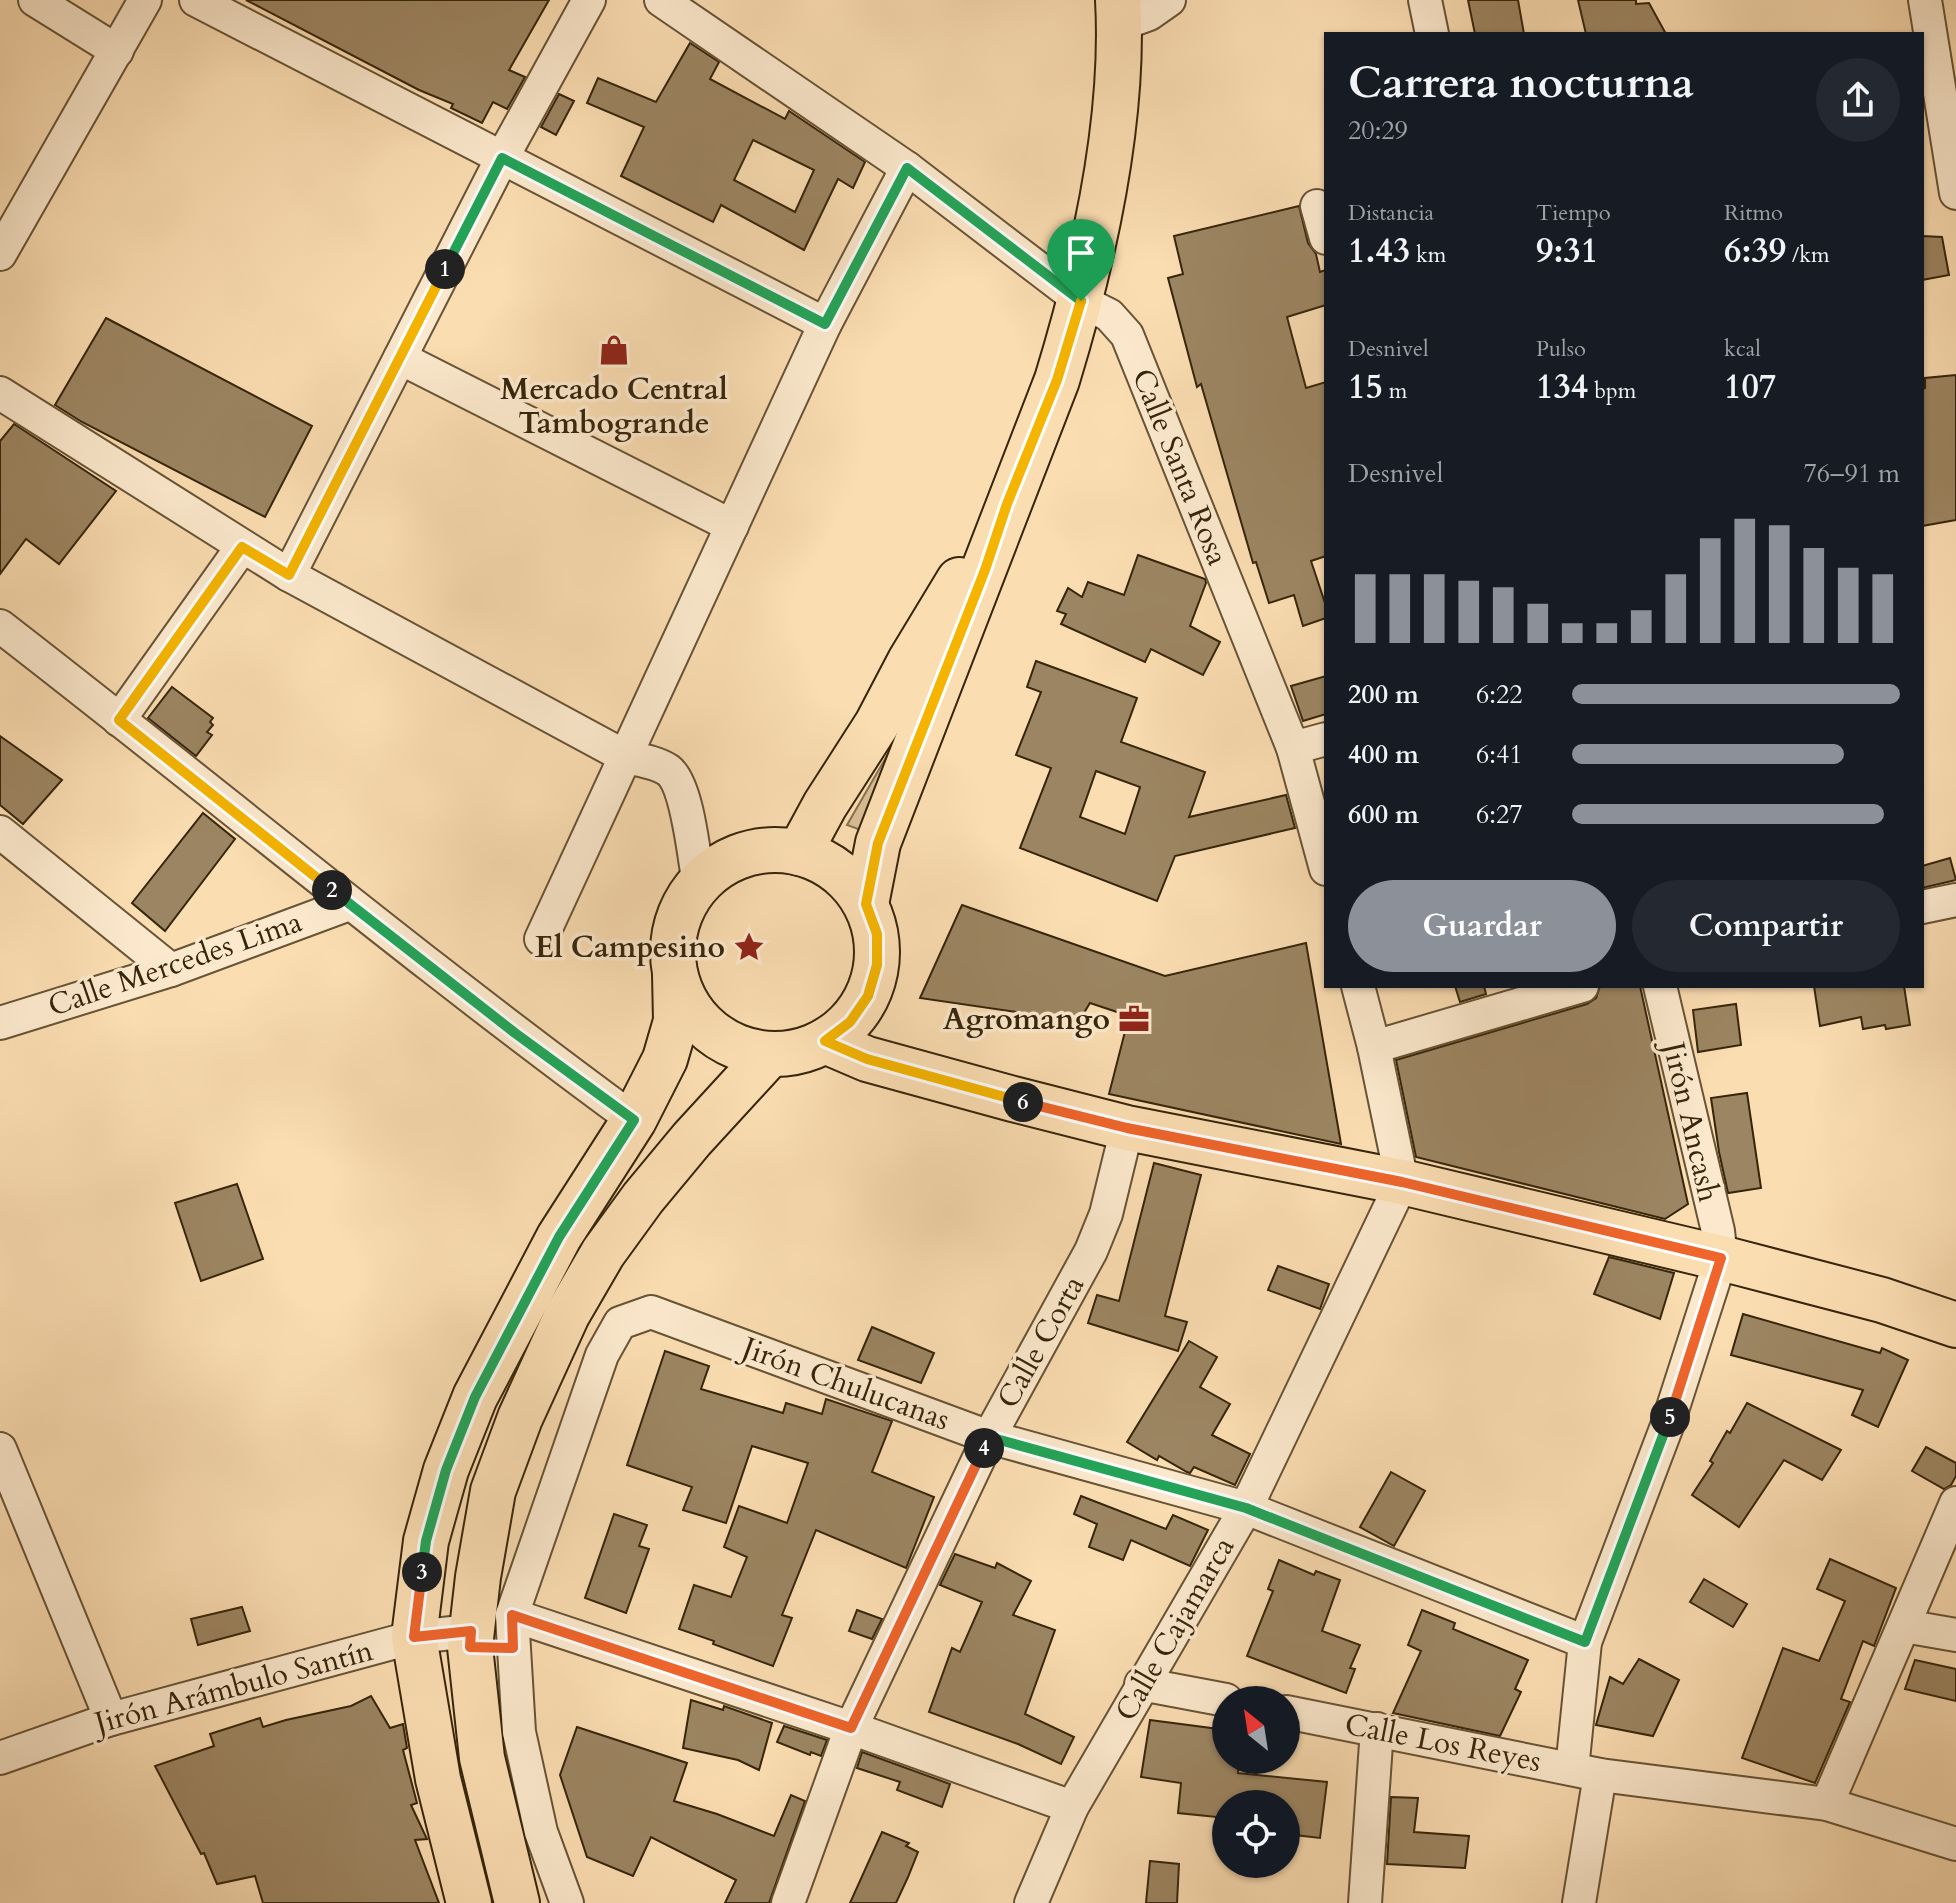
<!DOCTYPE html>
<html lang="es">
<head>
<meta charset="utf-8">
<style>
  :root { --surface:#171b24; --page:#242831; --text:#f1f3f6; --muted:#9ea1a6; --accent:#8c9099 }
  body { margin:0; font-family:Cardo,serif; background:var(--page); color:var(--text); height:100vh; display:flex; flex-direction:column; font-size:30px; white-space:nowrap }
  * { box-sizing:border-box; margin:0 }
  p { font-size:26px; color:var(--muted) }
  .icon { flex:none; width:44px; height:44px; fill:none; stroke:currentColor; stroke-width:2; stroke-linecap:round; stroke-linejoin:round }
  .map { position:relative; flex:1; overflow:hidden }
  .panel { position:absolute; left:1324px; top:32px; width:600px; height:956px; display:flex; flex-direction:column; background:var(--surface); border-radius:0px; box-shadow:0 2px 6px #0004 }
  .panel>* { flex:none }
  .needle { width:52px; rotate:330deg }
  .tools { position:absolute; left:1212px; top:1686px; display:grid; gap:16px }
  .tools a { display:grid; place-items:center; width:88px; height:88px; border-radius:50%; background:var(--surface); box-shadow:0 2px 6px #0004; font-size:40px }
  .pin { position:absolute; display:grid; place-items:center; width:68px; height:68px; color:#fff; margin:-82px -34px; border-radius:50% 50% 50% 0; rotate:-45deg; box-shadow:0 0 8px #0007 }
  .pin .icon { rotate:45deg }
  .km { position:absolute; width:40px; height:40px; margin:-20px; border-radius:50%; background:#222; color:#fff; font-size:22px; line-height:40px; text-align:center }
  .round { display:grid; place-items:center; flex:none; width:84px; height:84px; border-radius:42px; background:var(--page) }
  .headline { display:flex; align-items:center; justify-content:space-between; height:136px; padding:0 24px }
  h1 { font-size:44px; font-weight:700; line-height:60px }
  .metrics { display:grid; grid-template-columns:repeat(3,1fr); gap:12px; height:136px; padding:8px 24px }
  .metrics div { display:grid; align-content:center }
  .metrics b { font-size:34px; font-weight:700 }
  .metrics small { font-size:22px; font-weight:400 }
  .metrics p { font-size:22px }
  .chart { height:224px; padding:16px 24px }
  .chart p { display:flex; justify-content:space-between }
  .chart svg { width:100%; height:144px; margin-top:8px; stroke:var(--accent); stroke-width:6 }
  .primary-button { display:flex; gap:16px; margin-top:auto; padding:16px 24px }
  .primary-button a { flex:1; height:92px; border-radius:48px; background:var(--accent); color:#fff; font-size:32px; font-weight:700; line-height:92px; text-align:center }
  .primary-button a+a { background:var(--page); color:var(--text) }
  ul { padding:0 24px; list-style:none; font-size:26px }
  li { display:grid; grid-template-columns:128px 96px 1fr; align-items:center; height:60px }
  li i { height:20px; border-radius:10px; background:var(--accent) }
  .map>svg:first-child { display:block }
  .green { fill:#dabe96; stroke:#887250; stroke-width:2 }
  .building { fill:#9c8562; stroke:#36250b; stroke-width:2; fill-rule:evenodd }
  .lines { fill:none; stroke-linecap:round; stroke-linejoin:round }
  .street-casing { stroke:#675335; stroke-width:36 }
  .primary-casing { stroke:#36250b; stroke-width:48 }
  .street { stroke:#fce9cd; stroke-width:32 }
  .primary { stroke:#fbddb2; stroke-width:44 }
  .split-1-casing { stroke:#fff; stroke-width:16 }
  .split-2-casing { stroke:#fff; stroke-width:16 }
  .split-3-casing { stroke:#fff; stroke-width:16 }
  .split-4-casing { stroke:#fff; stroke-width:16 }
  .split-5-casing { stroke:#fff; stroke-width:16 }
  .split-6-casing { stroke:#fff; stroke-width:16 }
  .split-7-casing { stroke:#fff; stroke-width:16 }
  .split-1 { stroke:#22a559; stroke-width:10 }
  .split-2 { stroke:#f5b400; stroke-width:10 }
  .split-3 { stroke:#22a559; stroke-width:10 }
  .split-4 { stroke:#f0652b; stroke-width:10 }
  .split-5 { stroke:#22a559; stroke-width:10 }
  .split-6 { stroke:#f0652b; stroke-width:10 }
  .split-7 { stroke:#f5b400; stroke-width:10 }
  .labels { text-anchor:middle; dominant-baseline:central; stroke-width:7; stroke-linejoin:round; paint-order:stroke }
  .poi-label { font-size:30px; font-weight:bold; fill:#36250b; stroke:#fce9cd; text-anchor:end }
  .street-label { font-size:30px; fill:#36250b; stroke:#fce9cd }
</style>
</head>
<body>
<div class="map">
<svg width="1956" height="1903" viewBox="0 0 1956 1903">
  <rect width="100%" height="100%" fill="#fbddb2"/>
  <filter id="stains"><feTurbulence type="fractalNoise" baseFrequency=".0025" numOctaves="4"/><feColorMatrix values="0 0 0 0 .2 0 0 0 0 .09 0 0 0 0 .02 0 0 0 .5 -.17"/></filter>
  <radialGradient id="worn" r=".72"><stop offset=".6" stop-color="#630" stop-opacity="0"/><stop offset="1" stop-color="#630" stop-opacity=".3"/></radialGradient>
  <path class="green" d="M 911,714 L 861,830 L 847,825 Z"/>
  <g class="building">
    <path d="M 246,0 L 549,0 L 509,70 L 525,77 L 507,109 L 493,102 L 482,123 L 451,108 L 453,104 L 419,90 Z"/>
    <path d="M 1468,0 L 1518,0 L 1524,34 L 1475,34 Z"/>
    <path d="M 1578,0 L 1636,0 L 1636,4 L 1649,3 L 1666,34 L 1586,34 Z"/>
    <path d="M 690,43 L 719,62 L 710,79 L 785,119 L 789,111 L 865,162 L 853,188 L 838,179 L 804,250 L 721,205 L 713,222 L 621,176 L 644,127 L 587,103 L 598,78 L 656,102 ZM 753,140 L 814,170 L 795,212 L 734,180 Z"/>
    <path d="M 559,94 L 574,101 L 556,135 L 541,127 Z"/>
    <path d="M 1299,206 L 1308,243 L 1316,254 L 1320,272 L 1326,270 L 1326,305 L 1287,317 L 1306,388 L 1326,382 L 1326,556 L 1311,561 L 1326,606 L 1326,618 L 1303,626 L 1294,595 L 1269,603 L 1256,562 L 1253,563 L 1201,384 L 1197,387 L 1168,278 L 1183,274 L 1174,236 Z"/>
    <path d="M 1922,236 L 1942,237 L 1949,275 L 1922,280 Z"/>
    <path d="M 106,318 L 312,426 L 265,517 L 82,422 L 55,405 Z"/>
    <path d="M 1956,375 L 1956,520 L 1922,526 L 1922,389 L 1925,388 L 1925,378 Z"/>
    <path d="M 14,424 L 116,491 L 59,564 L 26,539 L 0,574 L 0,441 Z"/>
    <path d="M 1138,555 L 1205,579 L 1206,583 L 1190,626 L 1220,642 L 1203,675 L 1151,649 L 1145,662 L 1061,624 L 1066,614 L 1057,611 L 1068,588 L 1082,597 L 1088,582 L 1124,595 Z"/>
    <path d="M 1036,661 L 1137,698 L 1121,742 L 1205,772 L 1189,817 L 1286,795 L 1295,828 L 1175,856 L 1157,901 L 1020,848 L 1051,768 L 1016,755 L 1041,692 L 1027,687 ZM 1096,771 L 1140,787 L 1125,834 L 1080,817 Z"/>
    <path d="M 1326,676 L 1326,714 L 1303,721 L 1291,686 Z"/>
    <path d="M 172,687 L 213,718 L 210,722 L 213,725 L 207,732 L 212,735 L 196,756 L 148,718 Z"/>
    <path d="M 0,736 L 62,780 L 23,824 L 0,805 Z"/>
    <path d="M 203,813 L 235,839 L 165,931 L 132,903 Z"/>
    <path d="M 1950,858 L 1956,880 L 1922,888 L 1922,866 Z"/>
    <path d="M 962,905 L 1165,976 L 1306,943 L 1341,1144 L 1109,1094 L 1129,1016 L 1090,1003 L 1079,1021 L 920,998 Z"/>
    <path d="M 1455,986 L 1484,986 L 1486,994 L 1460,1002 Z"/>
    <path d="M 1600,986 L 1640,986 L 1688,1204 L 1665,1219 L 1416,1157 L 1396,1060 L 1587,1004 L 1596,998 Z"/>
    <path d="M 1814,986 L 1904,986 L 1910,1025 L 1886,1029 L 1885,1025 L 1863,1029 L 1861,1017 L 1820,1026 Z"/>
    <path d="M 1736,1004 L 1741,1045 L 1698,1052 L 1693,1010 Z"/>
    <path d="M 1747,1093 L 1761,1188 L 1728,1193 L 1719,1152 L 1711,1098 Z"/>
    <path d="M 1154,1163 L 1201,1175 L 1165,1316 L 1187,1322 L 1178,1351 L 1088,1323 L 1097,1295 L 1119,1301 Z"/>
    <path d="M 237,1184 L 263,1259 L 201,1281 L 175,1203 Z"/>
    <path d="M 1609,1257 L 1674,1273 L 1660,1319 L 1594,1294 Z"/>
    <path d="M 1278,1266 L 1329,1284 L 1320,1309 L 1268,1290 Z"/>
    <path d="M 1743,1314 L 1880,1353 L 1882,1348 L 1908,1360 L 1878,1427 L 1852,1415 L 1863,1390 L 1731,1355 Z"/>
    <path d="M 872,1327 L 934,1353 L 921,1383 L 858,1360 Z"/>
    <path d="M 1189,1341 L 1217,1357 L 1200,1387 L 1230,1404 L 1212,1435 L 1250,1454 L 1235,1485 L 1194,1467 L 1190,1473 L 1187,1472 L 1159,1456 L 1157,1460 L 1127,1442 Z"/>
    <path d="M 665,1351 L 709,1366 L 701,1389 L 783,1413 L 786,1403 L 822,1414 L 826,1399 L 892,1421 L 872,1472 L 934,1497 L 906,1568 L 816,1530 L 782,1615 L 792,1618 L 773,1666 L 713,1644 L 714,1641 L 679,1629 L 694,1585 L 731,1597 L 747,1557 L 724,1547 L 739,1506 L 787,1523 L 808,1463 L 752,1446 L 726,1523 L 683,1510 L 692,1487 L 627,1465 Z"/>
    <path d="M 1747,1403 L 1841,1450 L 1822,1480 L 1784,1460 L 1739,1527 L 1692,1495 L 1713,1463 L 1710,1461 L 1727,1431 L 1730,1433 Z"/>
    <path d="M 1926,1447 L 1956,1463 L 1956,1476 L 1951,1485 L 1944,1489 L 1912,1471 Z"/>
    <path d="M 1391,1472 L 1425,1491 L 1394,1546 L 1360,1527 Z"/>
    <path d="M 1081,1496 L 1166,1529 L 1173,1515 L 1208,1530 L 1190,1566 L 1131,1540 L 1123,1560 L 1089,1547 L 1097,1524 L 1074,1514 Z"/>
    <path d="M 614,1514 L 647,1525 L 639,1546 L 649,1549 L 626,1613 L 585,1598 Z"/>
    <path d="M 955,1554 L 995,1568 L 997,1563 L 1031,1581 L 1013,1615 L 1055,1630 L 1025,1714 L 1074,1737 L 1061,1764 L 1018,1744 L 929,1712 L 952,1648 L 960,1652 L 982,1602 L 940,1585 Z"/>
    <path d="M 1830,1559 L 1896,1588 L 1874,1646 L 1863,1641 L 1841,1699 L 1850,1702 L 1815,1783 L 1742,1758 L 1783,1648 L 1819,1661 L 1845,1601 L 1817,1589 Z"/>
    <path d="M 1279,1560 L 1314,1575 L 1316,1571 L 1340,1580 L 1322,1631 L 1360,1645 L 1350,1668 L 1355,1669 L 1346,1693 L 1247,1656 L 1273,1591 L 1268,1589 Z"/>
    <path d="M 1704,1579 L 1747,1604 L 1733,1627 L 1690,1602 Z"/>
    <path d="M 242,1607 L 250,1631 L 198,1645 L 191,1619 Z"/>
    <path d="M 857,1610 L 882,1619 L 872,1639 L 849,1631 Z"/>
    <path d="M 1422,1610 L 1455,1623 L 1453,1629 L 1528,1660 L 1515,1689 L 1521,1692 L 1500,1736 L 1393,1713 L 1421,1651 L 1408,1645 Z"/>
    <path d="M 1639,1659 L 1679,1680 L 1653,1736 L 1596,1725 L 1610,1677 L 1623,1684 Z"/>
    <path d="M 1915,1660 L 1956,1669 L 1956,1701 L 1905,1689 Z"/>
    <path d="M 371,1696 L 390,1728 L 403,1724 L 407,1748 L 403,1750 L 417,1803 L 411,1805 L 427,1839 L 415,1840 L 439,1903 L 263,1903 L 255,1876 L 217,1884 L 204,1853 L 201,1854 L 155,1766 L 214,1746 L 210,1734 L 260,1718 L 263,1727 L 286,1720 L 351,1706 Z"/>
    <path d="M 691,1700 L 723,1710 L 724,1706 L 772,1723 L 759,1770 L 738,1760 L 683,1748 Z"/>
    <path d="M 1150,1720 L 1226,1730 L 1226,1760 L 1239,1760 L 1238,1773 L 1327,1782 L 1320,1838 L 1286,1834 L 1286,1804 L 1236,1802 L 1236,1804 L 1226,1804 L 1226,1818 L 1178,1813 L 1181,1783 L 1141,1777 Z"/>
    <path d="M 784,1726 L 827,1740 L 821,1756 L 811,1752 L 810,1755 L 777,1742 Z"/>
    <path d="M 577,1727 L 687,1763 L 674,1801 L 717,1814 L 774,1836 L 791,1795 L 805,1801 L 769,1903 L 725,1903 L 736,1880 L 651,1837 L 633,1876 L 587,1857 L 560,1775 Z"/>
    <path d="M 862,1752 L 950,1784 L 942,1807 L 897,1790 L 900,1782 L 857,1768 Z"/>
    <path d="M 1391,1797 L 1418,1798 L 1414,1832 L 1469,1836 L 1465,1868 L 1387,1864 Z"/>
    <path d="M 882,1832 L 909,1843 L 906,1846 L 918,1852 L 908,1877 L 896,1903 L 850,1903 Z"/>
    <path d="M 1150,1861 L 1179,1864 L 1177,1903 L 1146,1903 Z"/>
  </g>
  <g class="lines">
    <g class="street-casing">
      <g id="street">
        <path d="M 35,0 L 117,51"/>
        <path d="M 196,0 L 825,324"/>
        <path d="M 661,0 L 907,168 L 1081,301 L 1109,315 L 1127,335 L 1293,748 L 1326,869"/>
        <path d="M 1425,0 L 1432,34"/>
        <path d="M 1925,0 L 1956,193"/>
        <path d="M 1119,25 L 1149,14 L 1169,0"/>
        <path d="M 1317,206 L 1326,238"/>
        <path d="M 0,254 L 145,0"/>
        <path d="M 400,358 L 732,526"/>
        <path d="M 0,393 L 289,575 L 626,757 C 640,760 656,762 668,770 C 688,785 694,858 699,885"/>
        <path d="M 289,575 L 502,158 L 589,0"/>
        <path d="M 0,626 C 212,790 418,962 634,1120"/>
        <path d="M 119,720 L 242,547"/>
        <path d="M 1293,748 L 1326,739"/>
        <path d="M 0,832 L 171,970"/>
        <path d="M 1922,907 L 1956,900"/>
        <path d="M 541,939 L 825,324 L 907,168"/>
        <path d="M 0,1023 L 171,970 L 349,904"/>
        <path d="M 1374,1047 L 1582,986"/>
        <path d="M 0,1449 L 111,1719"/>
        <path d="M 512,1615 L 851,1728 L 1072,1807"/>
        <path d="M 1904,1626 L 1956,1635"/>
        <path d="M 1141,1684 L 1226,1700"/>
        <path d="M 1286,1712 L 1600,1775 L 1827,1804 L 1956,1844"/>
        <path d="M 0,1758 L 111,1719 L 414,1637 L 471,1631"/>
        <path d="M 1572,1769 L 1585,1642 L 1667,1426 L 1721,1258 L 1718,1231 L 1660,986"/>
        <path d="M 1827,1804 L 1956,1503"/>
        <path d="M 567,1903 L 541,1832 L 519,1732 L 512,1615 L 602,1355 L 620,1323 L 651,1312 L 989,1437 L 1246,1508 L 1585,1642"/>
        <path d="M 788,1903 L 851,1728 L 989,1437 L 1091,1251 L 1106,1214 L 1127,1128"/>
        <path d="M 1031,1903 L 1072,1807 L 1246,1508 L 1402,1182 L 1374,1047 L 1358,986"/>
        <path d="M 1365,1903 L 1377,1729"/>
        <path d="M 1579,1903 L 1600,1775"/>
      </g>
    </g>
    <g class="primary-casing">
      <g id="primary">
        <circle cx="775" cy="952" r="102"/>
        <path d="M 799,853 L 825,805 L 877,724 L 910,661 L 959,580"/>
        <path d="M 866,904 L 878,843 L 1057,380 C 1093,262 1125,123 1118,0"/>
        <path d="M 825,1041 L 867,1059 L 1013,1099 L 1127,1128 L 1402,1182 L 1721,1258 L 1882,1300 L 1956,1325"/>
        <path d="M 469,1903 L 438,1779 L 414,1637 L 426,1541 L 446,1470 L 475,1397 L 559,1237 L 634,1120 L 665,1059 L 676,1021 L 675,974"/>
        <path d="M 517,1903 L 482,1758 L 470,1647 L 478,1577 L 493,1491 L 520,1418 L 567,1315 L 603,1253 L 643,1198 L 692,1139 L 770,1054"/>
      </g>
    </g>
    <use href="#street" class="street"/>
    <use href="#primary" class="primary"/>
  </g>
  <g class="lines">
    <g class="split-1-casing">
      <path id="split-1" d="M 445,269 L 502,158 L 825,324 L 907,168 L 1081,301"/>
    </g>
    <g class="split-2-casing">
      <path id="split-2" d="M 332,890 L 119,720 L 242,547 L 289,575 L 445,269"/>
    </g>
    <g class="split-3-casing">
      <path id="split-3" d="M 332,890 L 515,1033 L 634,1120 L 559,1237 L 475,1397 L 446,1470 L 426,1541 L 422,1572"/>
    </g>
    <g class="split-4-casing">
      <path id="split-4" d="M 422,1572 L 414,1637 L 471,1631 L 470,1647 L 513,1648 L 512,1615 L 851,1728 L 984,1448"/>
    </g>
    <g class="split-5-casing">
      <path id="split-5" d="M 984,1448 L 989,1437 L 1246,1508 L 1585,1642 L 1670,1417"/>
    </g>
    <g class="split-6-casing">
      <path id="split-6" d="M 1023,1102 L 1127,1128 L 1402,1182 L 1721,1258 L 1670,1417"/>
    </g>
    <g class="split-7-casing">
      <path id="split-7" d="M 1023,1102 L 867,1059 L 825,1041 L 850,1022 L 868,996 L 877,965 L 877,934 L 866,904 L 878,843 L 985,570 L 1007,504 L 1057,380 L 1081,301"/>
    </g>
    <use href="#split-1" class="split-1"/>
    <use href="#split-2" class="split-2"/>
    <use href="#split-3" class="split-3"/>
    <use href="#split-4" class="split-4"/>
    <use href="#split-5" class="split-5"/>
    <use href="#split-6" class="split-6"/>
    <use href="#split-7" class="split-7"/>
  </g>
  <defs>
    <g id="shop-bare" transform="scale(2.4)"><path d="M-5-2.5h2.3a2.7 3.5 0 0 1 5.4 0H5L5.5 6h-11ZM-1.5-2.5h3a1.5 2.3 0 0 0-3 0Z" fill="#8f2418" stroke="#fce9cd" stroke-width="2.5" paint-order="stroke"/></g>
    <g id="sight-bare" transform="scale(2.4)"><path d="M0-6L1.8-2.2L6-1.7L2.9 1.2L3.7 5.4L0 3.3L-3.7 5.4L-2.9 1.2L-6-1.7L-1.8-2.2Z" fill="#8f2418" stroke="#fce9cd" stroke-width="2.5" paint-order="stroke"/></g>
    <g id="office-bare" transform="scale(2.4)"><path d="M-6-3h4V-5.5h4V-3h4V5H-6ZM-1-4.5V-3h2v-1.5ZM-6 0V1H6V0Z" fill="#8f2418" stroke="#fce9cd" stroke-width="2.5" paint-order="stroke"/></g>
  </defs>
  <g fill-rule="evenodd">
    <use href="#shop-bare" x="614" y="350"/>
    <use href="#sight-bare" x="749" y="947"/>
    <use href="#office-bare" x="1134" y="1019"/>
  </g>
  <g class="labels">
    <g class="poi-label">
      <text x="614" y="389" text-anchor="middle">Mercado Central<tspan x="614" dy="34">Tambogrande</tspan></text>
      <text x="725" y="947">El Campesino</text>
      <text x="1110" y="1019">Agromango</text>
    </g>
    <g class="street-label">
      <text transform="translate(1180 467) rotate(68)">Calle Santa Rosa</text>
      <text transform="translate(175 964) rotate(-19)">Calle Mercedes Lima</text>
      <text transform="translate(1691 1122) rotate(77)">Jirón Ancash</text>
      <text transform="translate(1041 1342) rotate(-61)">Calle Corta</text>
      <text transform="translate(846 1384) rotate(20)">Jirón Chulucanas</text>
      <text transform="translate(1175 1629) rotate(-60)">Calle Cajamarca</text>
      <text transform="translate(234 1687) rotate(-15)">Jirón Arámbulo Santín</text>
      <text transform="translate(1443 1743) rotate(11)">Calle Los Reyes</text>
    </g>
  </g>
  <rect width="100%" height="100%" filter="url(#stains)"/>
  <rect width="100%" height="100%" fill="url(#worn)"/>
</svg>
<div class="tools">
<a><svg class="needle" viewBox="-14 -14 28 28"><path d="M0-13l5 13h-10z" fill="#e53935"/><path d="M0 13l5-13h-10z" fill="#9ea1a6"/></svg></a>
<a><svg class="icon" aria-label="locate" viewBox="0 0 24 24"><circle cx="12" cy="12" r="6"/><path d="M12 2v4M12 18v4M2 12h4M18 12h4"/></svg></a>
</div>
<div class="pin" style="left:1081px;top:301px;background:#1e9e55"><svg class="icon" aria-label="arrive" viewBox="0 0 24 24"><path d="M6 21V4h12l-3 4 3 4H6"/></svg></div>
<b class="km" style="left:445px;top:269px">1</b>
<b class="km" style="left:332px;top:890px">2</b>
<b class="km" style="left:422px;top:1572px">3</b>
<b class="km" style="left:984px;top:1448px">4</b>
<b class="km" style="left:1670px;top:1417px">5</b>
<b class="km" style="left:1023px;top:1102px">6</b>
<section class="panel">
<div class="headline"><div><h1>Carrera nocturna</h1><p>20:29</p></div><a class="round"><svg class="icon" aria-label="share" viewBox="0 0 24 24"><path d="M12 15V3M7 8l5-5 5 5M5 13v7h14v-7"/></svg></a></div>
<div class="metrics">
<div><p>Distancia</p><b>1.43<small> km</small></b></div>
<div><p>Tiempo</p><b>9:31</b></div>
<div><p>Ritmo</p><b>6:39<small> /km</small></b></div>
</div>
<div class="metrics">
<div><p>Desnivel</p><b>15<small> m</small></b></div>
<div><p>Pulso</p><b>134<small> bpm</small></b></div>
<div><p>kcal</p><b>107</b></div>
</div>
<div class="chart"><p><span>Desnivel</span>76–91 m</p>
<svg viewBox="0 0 160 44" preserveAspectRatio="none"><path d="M5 44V23M15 44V23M25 44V23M35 44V25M45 44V27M55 44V32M65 44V38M75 44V38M85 44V34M95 44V23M105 44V12M115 44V6M125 44V8M135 44V15M145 44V21M155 44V23"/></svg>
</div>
<ul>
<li><b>200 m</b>6:22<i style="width:100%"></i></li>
<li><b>400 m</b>6:41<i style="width:83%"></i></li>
<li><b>600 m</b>6:27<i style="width:95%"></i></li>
</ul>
<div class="primary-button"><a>Guardar</a><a>Compartir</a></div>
</section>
</div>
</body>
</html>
